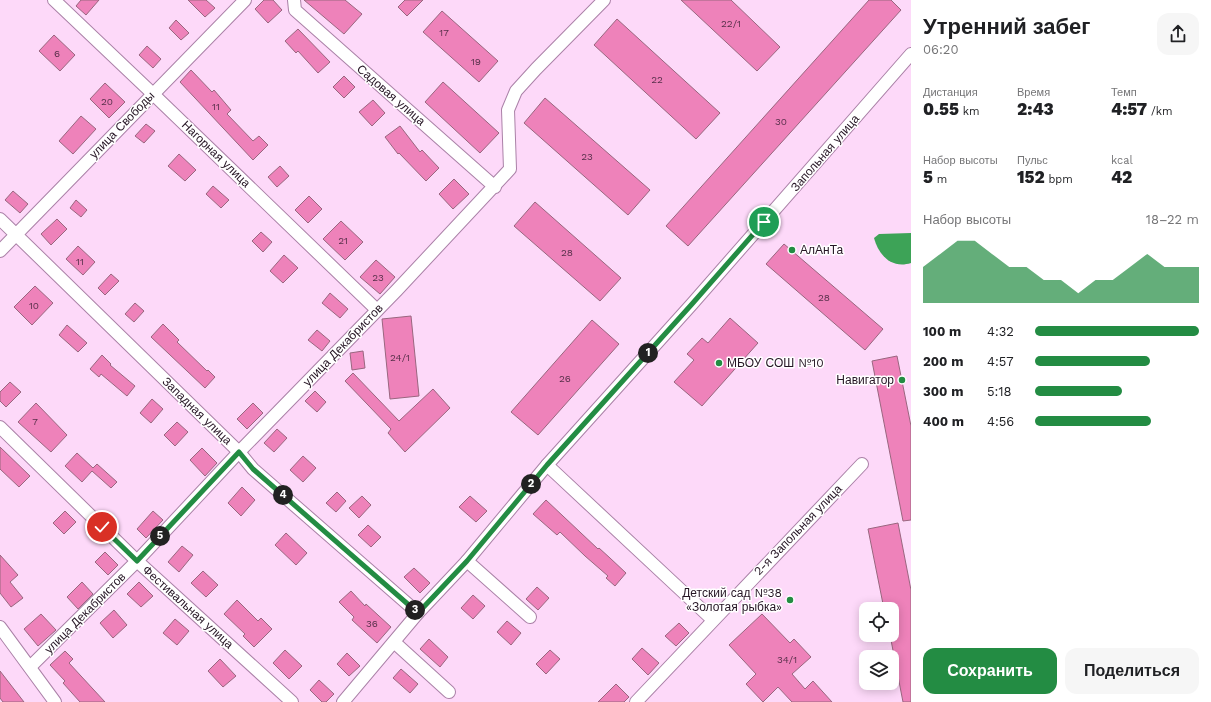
<!DOCTYPE html>
<html lang="ru">
<head>
<meta charset="utf-8">
<style>
  :root { --surface:#fff; --page:#f6f6f6; --text:#202124; --muted:#757577; --accent:#238c43 }
  body { margin:0; font-family:"Work Sans",sans-serif; background:var(--page); color:var(--text); height:100vh; display:flex; flex-direction:column; font-size:15px; white-space:nowrap }
  * { box-sizing:border-box; margin:0 }
  p { font-size:13px; color:var(--muted) }
  .icon { flex:none; width:22px; height:22px; fill:none; stroke:currentColor; stroke-width:2; stroke-linecap:round; stroke-linejoin:round }
  .map { position:relative; flex:1; overflow:hidden }
  .side { display:flex; flex-direction:column; background:var(--surface); width:300px }
  .side>* { flex:none }
  .fabs { position:absolute; left:859px; top:602px; display:grid; gap:8px }
  .fabs a { display:grid; place-items:center; width:40px; height:40px; border-radius:8px; background:var(--surface); box-shadow:0 2px 10px #0003; font-size:20px }
  .pin { position:absolute; display:grid; place-items:center; width:34px; height:34px; color:#fff; margin:-17px; border:2px solid #fff; border-radius:50%; box-shadow:0 1px 4px #0007 }
  .km { position:absolute; width:20px; height:20px; margin:-10px; border-radius:50%; background:#222; color:#fff; font-size:11px; line-height:20px; text-align:center }
  .round { display:grid; place-items:center; flex:none; width:42px; height:42px; border-radius:12px; background:var(--page) }
  .head { display:flex; align-items:center; justify-content:space-between; height:68px; padding:0 12px }
  h1 { font-size:22px; font-weight:800; line-height:30px }
  .figures { display:grid; grid-template-columns:repeat(3,1fr); gap:6px; height:68px; padding:4px 12px }
  .figures div { display:grid; align-content:center }
  .figures b { font-size:17px; font-weight:800 }
  .figures small { font-size:11px; font-weight:400 }
  .figures p { font-size:11px }
  .chart { height:112px; padding:8px 12px }
  .chart p { display:flex; justify-content:space-between }
  .chart svg { width:100%; height:72px; margin-top:4px; fill:var(--accent); opacity:.7 }
  .action { display:flex; gap:8px; margin-top:auto; padding:8px 12px }
  .action a { flex:1; height:46px; border-radius:12px; background:var(--accent); color:#fff; font-size:16px; font-weight:800; line-height:46px; text-align:center }
  .action a+a { background:var(--page); color:var(--text) }
  ul { padding:0 12px; list-style:none; font-size:13px }
  li { display:grid; grid-template-columns:64px 48px 1fr; align-items:center; height:30px }
  li i { height:10px; border-radius:5px; background:var(--accent) }
  main { display:flex; flex:1; min-height:0 }
  .map>svg:first-child { display:block }
  .water { fill:#3da357 }
  .building { fill:#ee82ba; stroke:#99667f }
  .lines { fill:none; stroke-linecap:round; stroke-linejoin:round }
  .street-casing { stroke:#aa81a7; stroke-width:14 }
  .street { stroke:#fff; stroke-width:12 }
  .route-casing { stroke:#fff; stroke-width:8 }
  .route { stroke:#238c43; stroke-width:5 }
  .poi-dot { fill:#238c43; stroke:#fff; stroke-width:1.5 }
  .labels { text-anchor:middle; dominant-baseline:central; stroke-width:3; stroke-linejoin:round; paint-order:stroke }
  .number-label { font-size:10px; fill:#57304a }
  .street-label { font-size:12px; fill:#251524; stroke:#fff }
  .poi-label { font-size:12px; fill:#251524; stroke:#fff; text-anchor:start }
</style>
</head>
<body>
<main>
<div class="map">
<svg width="911" height="702" viewBox="0 0 911 702">
  <rect width="100%" height="100%" fill="#fdd9f9"/>
  <path class="water" d="M 911,233 L 911,263 C 892,269 879,256 874,238 L 879,234 Z"/>
  <g class="building">
    <path d="M 81,0 L 99,0 L 86,15 L 76,6 Z"/>
    <path d="M 188,0 L 206,0 L 215,8 L 205,17 Z"/>
    <path d="M 264,0 L 273,0 L 282,10 L 268,23 L 255,9 Z"/>
    <path d="M 304,0 L 345,0 L 362,14 L 344,34 Z"/>
    <path d="M 405,0 L 423,0 L 407,16 L 398,7 Z"/>
    <path d="M 681,0 L 731,0 L 780,47 L 757,71 Z"/>
    <path d="M 869,0 L 891,0 L 901,10 L 688,246 L 666,226 Z"/>
    <path d="M 442,11 L 498,61 L 479,82 L 423,32 Z"/>
    <path d="M 617,19 L 720,113 L 696,139 L 594,45 Z"/>
    <path d="M 176,20 L 189,33 L 181,40 L 169,28 Z"/>
    <path d="M 298,29 L 330,62 L 318,73 L 298,51 L 296,53 L 285,41 Z"/>
    <path d="M 54,35 L 75,55 L 60,71 L 39,51 Z"/>
    <path d="M 147,46 L 161,59 L 153,68 L 139,55 Z"/>
    <path d="M 191,70 L 212,92 L 214,90 L 231,110 L 227,114 L 253,141 L 259,136 L 268,145 L 253,160 L 180,82 Z"/>
    <path d="M 344,76 L 355,87 L 344,98 L 333,87 Z"/>
    <path d="M 443,82 L 499,133 L 480,153 L 425,102 Z"/>
    <path d="M 105,83 L 125,102 L 109,118 L 90,99 Z"/>
    <path d="M 545,98 L 650,190 L 628,215 L 524,123 Z"/>
    <path d="M 373,100 L 385,113 L 372,126 L 359,112 Z"/>
    <path d="M 81,116 L 96,129 L 73,154 L 59,141 Z"/>
    <path d="M 146,124 L 155,131 L 144,143 L 135,136 Z"/>
    <path d="M 400,126 L 420,152 L 422,150 L 439,168 L 426,181 L 399,153 L 398,154 L 385,137 Z"/>
    <path d="M 179,154 L 196,170 L 185,181 L 168,166 Z"/>
    <path d="M 280,166 L 289,176 L 277,187 L 268,177 Z"/>
    <path d="M 454,179 L 469,194 L 453,209 L 439,194 Z"/>
    <path d="M 213,186 L 229,200 L 221,208 L 206,194 Z"/>
    <path d="M 13,191 L 28,204 L 20,213 L 5,200 Z"/>
    <path d="M 309,196 L 322,209 L 308,223 L 295,210 Z"/>
    <path d="M 76,200 L 87,210 L 81,217 L 70,208 Z"/>
    <path d="M 535,202 L 621,278 L 600,301 L 514,226 Z"/>
    <path d="M 57,219 L 67,229 L 51,245 L 41,234 Z"/>
    <path d="M 341,221 L 363,242 L 345,260 L 323,239 Z"/>
    <path d="M 261,232 L 272,242 L 263,252 L 252,241 Z"/>
    <path d="M 784,244 L 883,329 L 865,350 L 766,264 Z"/>
    <path d="M 78,246 L 95,262 L 83,275 L 66,259 Z"/>
    <path d="M 284,255 L 298,268 L 283,283 L 270,271 Z"/>
    <path d="M 376,260 L 395,277 L 380,294 L 360,277 Z"/>
    <path d="M 111,274 L 119,281 L 105,295 L 98,288 Z"/>
    <path d="M 35,286 L 53,303 L 32,325 L 14,307 Z"/>
    <path d="M 330,293 L 348,309 L 340,318 L 322,303 Z"/>
    <path d="M 135,303 L 144,311 L 134,322 L 125,314 Z"/>
    <path d="M 411,316 L 419,396 L 390,399 L 382,319 Z"/>
    <path d="M 730,318 L 758,343 L 702,406 L 674,382 L 694,360 L 687,354 L 702,338 L 708,343 Z"/>
    <path d="M 592,320 L 619,344 L 538,435 L 511,412 Z"/>
    <path d="M 163,324 L 179,340 L 177,342 L 207,371 L 208,370 L 215,377 L 205,388 L 151,337 Z"/>
    <path d="M 67,325 L 87,343 L 78,352 L 59,335 Z"/>
    <path d="M 317,330 L 330,341 L 322,351 L 308,340 Z"/>
    <path d="M 363,351 L 365,368 L 352,370 L 350,353 Z"/>
    <path d="M 102,355 L 111,364 L 110,365 L 135,386 L 127,396 L 101,374 L 99,377 L 90,369 Z"/>
    <path d="M 897,356 L 911,426 L 911,520 L 903,521 L 872,361 Z"/>
    <path d="M 353,373 L 399,421 L 433,389 L 450,408 L 405,452 L 388,433 L 391,429 L 345,381 Z"/>
    <path d="M 10,382 L 21,392 L 6,407 L 0,401 L 0,392 Z"/>
    <path d="M 315,391 L 326,402 L 317,412 L 305,401 Z"/>
    <path d="M 152,399 L 163,409 L 151,423 L 140,413 Z"/>
    <path d="M 36,403 L 67,435 L 51,452 L 18,422 Z"/>
    <path d="M 253,403 L 263,413 L 247,429 L 237,419 Z"/>
    <path d="M 177,422 L 188,432 L 175,446 L 164,435 Z"/>
    <path d="M 277,429 L 287,438 L 274,452 L 264,443 Z"/>
    <path d="M 0,447 L 30,476 L 19,487 L 0,469 Z"/>
    <path d="M 202,448 L 217,463 L 205,476 L 190,460 Z"/>
    <path d="M 77,453 L 93,468 L 97,464 L 117,482 L 111,488 L 92,471 L 82,482 L 65,466 Z"/>
    <path d="M 303,456 L 316,468 L 303,482 L 290,470 Z"/>
    <path d="M 242,487 L 255,500 L 241,516 L 228,503 Z"/>
    <path d="M 337,492 L 346,501 L 336,512 L 326,503 Z"/>
    <path d="M 362,496 L 371,505 L 359,518 L 349,508 Z"/>
    <path d="M 470,496 L 487,511 L 476,522 L 459,507 Z"/>
    <path d="M 546,500 L 598,549 L 599,548 L 610,558 L 626,573 L 615,586 L 606,578 L 608,576 L 585,556 L 560,532 L 557,535 L 533,514 Z"/>
    <path d="M 65,511 L 76,522 L 64,534 L 53,523 Z"/>
    <path d="M 153,511 L 163,520 L 146,538 L 137,529 Z"/>
    <path d="M 898,523 L 911,590 L 911,702 L 903,702 L 890,635 L 892,635 L 892,609 L 884,609 L 868,529 Z"/>
    <path d="M 368,525 L 381,537 L 371,547 L 358,535 Z"/>
    <path d="M 286,533 L 307,553 L 296,565 L 275,545 Z"/>
    <path d="M 182,546 L 193,555 L 179,572 L 168,562 Z"/>
    <path d="M 105,552 L 118,565 L 108,575 L 95,562 Z"/>
    <path d="M 0,555 L 18,575 L 10,582 L 23,598 L 11,607 L 0,593 Z"/>
    <path d="M 414,568 L 430,583 L 420,593 L 404,577 Z"/>
    <path d="M 203,571 L 218,585 L 206,597 L 191,583 Z"/>
    <path d="M 82,582 L 93,594 L 78,609 L 67,597 Z"/>
    <path d="M 139,582 L 153,596 L 141,607 L 127,594 Z"/>
    <path d="M 537,587 L 549,598 L 538,610 L 526,599 Z"/>
    <path d="M 351,591 L 365,606 L 366,604 L 391,627 L 377,643 L 352,620 L 354,617 L 339,602 Z"/>
    <path d="M 473,595 L 485,606 L 473,619 L 461,608 Z"/>
    <path d="M 237,600 L 258,621 L 261,618 L 272,629 L 254,647 L 243,636 L 245,634 L 224,614 Z"/>
    <path d="M 114,610 L 127,625 L 113,638 L 100,623 Z"/>
    <path d="M 41,614 L 56,630 L 38,646 L 24,629 Z"/>
    <path d="M 762,614 L 790,643 L 794,639 L 811,657 L 792,674 L 805,689 L 813,681 L 832,702 L 792,702 L 778,687 L 763,702 L 746,684 L 756,674 L 729,645 Z"/>
    <path d="M 175,619 L 189,631 L 177,645 L 163,633 Z"/>
    <path d="M 507,621 L 521,633 L 511,645 L 497,632 Z"/>
    <path d="M 679,623 L 689,633 L 676,646 L 665,636 Z"/>
    <path d="M 429,639 L 448,657 L 440,667 L 420,649 Z"/>
    <path d="M 642,648 L 659,663 L 648,675 L 632,659 Z"/>
    <path d="M 285,650 L 302,666 L 289,679 L 273,663 Z"/>
    <path d="M 550,650 L 560,659 L 546,674 L 536,664 Z"/>
    <path d="M 65,651 L 73,659 L 69,663 L 105,702 L 80,702 L 63,683 L 65,681 L 50,665 Z"/>
    <path d="M 347,653 L 360,666 L 349,676 L 337,664 Z"/>
    <path d="M 220,659 L 236,676 L 223,687 L 208,671 Z"/>
    <path d="M 401,669 L 418,684 L 410,693 L 393,678 Z"/>
    <path d="M 0,671 L 24,702 L 3,702 L 0,698 Z"/>
    <path d="M 319,680 L 334,694 L 326,702 L 322,702 L 310,690 Z"/>
    <path d="M 616,684 L 629,697 L 624,702 L 598,702 Z"/>
  </g>
  <g class="lines">
    <g class="street-casing">
      <g id="street">
        <path d="M 54,0 L 153,94 L 377,310"/>
        <path d="M 294,0 L 295,10 L 495,187"/>
        <path d="M 0,219 L 239,452 L 253,469 L 418,613"/>
        <path d="M 0,251 L 245,0"/>
        <path d="M 0,427 L 137,561 L 292,702"/>
        <path d="M 547,465 L 713,620"/>
        <path d="M 467,561 L 530,617"/>
        <path d="M 0,627 L 55,702"/>
        <path d="M 394,642 L 449,692"/>
        <path d="M 30,667 L 137,561 L 239,452 L 397,290 L 510,169 L 508,110 L 516,91 L 536,69 L 604,0"/>
        <path d="M 343,702 L 418,613 L 467,561 L 547,465 L 692,304 L 911,54"/>
        <path d="M 636,702 L 862,464"/>
      </g>
    </g>
    <use href="#street" class="street"/>
  </g>
  <g class="lines">
    <g class="route-casing">
      <path id="route" d="M 102,527 L 137,561 L 239,452 L 253,469 L 418,613 L 467,561 L 547,465 L 692,304 L 764,222"/>
    </g>
    <use href="#route" class="route"/>
  </g>
  <g class="poi-dot">
    <circle cx="792" cy="250" r="4"/>
    <circle cx="719" cy="363" r="4"/>
    <circle cx="902" cy="380" r="4"/>
    <circle cx="790" cy="600" r="4"/>
  </g>
  <g class="labels">
    <g class="number-label">
      <text x="731" y="23">22/1</text>
      <text x="444" y="32">17</text>
      <text x="57" y="53">6</text>
      <text x="476" y="61">19</text>
      <text x="657" y="79">22</text>
      <text x="107" y="101">20</text>
      <text x="216" y="106">11</text>
      <text x="781" y="121">30</text>
      <text x="587" y="156">23</text>
      <text x="343" y="240">21</text>
      <text x="567" y="252">28</text>
      <text x="80" y="261">11</text>
      <text x="378" y="277">23</text>
      <text x="824" y="297">28</text>
      <text x="34" y="305">10</text>
      <text x="400" y="357">24/1</text>
      <text x="565" y="378">26</text>
      <text x="35" y="421">7</text>
      <text x="372" y="623">36</text>
      <text x="787" y="659">34/1</text>
    </g>
    <g class="street-label">
      <text transform="translate(391 95) rotate(41)">Садовая улица</text>
      <text transform="translate(122 125) rotate(-46)">улица Свободы</text>
      <text transform="translate(825 153) rotate(-49)">Запольная улица</text>
      <text transform="translate(216 154) rotate(44)">Нагорная улица</text>
      <text transform="translate(343 345) rotate(-46)">улица Декабристов</text>
      <text transform="translate(197 411) rotate(44)">Западная улица</text>
      <text transform="translate(798 530) rotate(-46)">2-я Запольная улица</text>
      <text transform="translate(188 607) rotate(42)">Фестивальная улица</text>
      <text transform="translate(85 613) rotate(-45)">улица Декабристов</text>
    </g>
    <g class="poi-label">
      <text x="800" y="250">АлАнТа</text>
      <text x="727" y="363">МБОУ СОШ №10</text>
      <text x="894" y="380" text-anchor="end">Навигатор</text>
      <text x="782" y="593" text-anchor="end">Детский сад №38<tspan x="782" dy="14">«Золотая рыбка»</tspan></text>
    </g>
  </g>
</svg>
<div class="fabs">
<a><svg class="icon" aria-label="locate" viewBox="0 0 24 24"><circle cx="12" cy="12" r="6"/><path d="M12 2v4M12 18v4M2 12h4M18 12h4"/></svg></a>
<a><svg class="icon" aria-label="layers" viewBox="0 0 24 24"><path d="M12 4l9 5-9 5-9-5zM3 14l9 5 9-5"/></svg></a>
</div>
<div class="pin" style="left:764px;top:222px;background:#1e9e55"><svg class="icon" aria-label="arrive" viewBox="0 0 24 24"><path d="M6 21V4h12l-3 4 3 4H6"/></svg></div>
<div class="pin" style="left:102px;top:527px;background:#d93025"><svg class="icon" aria-label="check" viewBox="0 0 24 24"><path d="M5 12l5 5 9-10"/></svg></div>
<b class="km" style="left:648px;top:353px">1</b>
<b class="km" style="left:531px;top:484px">2</b>
<b class="km" style="left:415px;top:610px">3</b>
<b class="km" style="left:283px;top:495px">4</b>
<b class="km" style="left:160px;top:536px">5</b>
</div>
<section class="side">
<div class="head"><div><h1>Утренний забег</h1><p>06:20</p></div><a class="round"><svg class="icon" aria-label="share" viewBox="0 0 24 24"><path d="M12 15V3M7 8l5-5 5 5M5 13v7h14v-7"/></svg></a></div>
<div class="figures">
<div><p>Дистанция</p><b>0.55<small> km</small></b></div>
<div><p>Время</p><b>2:43</b></div>
<div><p>Темп</p><b>4:57<small> /km</small></b></div>
</div>
<div class="figures">
<div><p>Набор высоты</p><b>5<small> m</small></b></div>
<div><p>Пульс</p><b>152<small> bpm</small></b></div>
<div><p>kcal</p><b>42</b></div>
</div>
<div class="chart"><p><span>Набор высоты</span>18–22 m</p>
<svg viewBox="0 0 160 44" preserveAspectRatio="none"><path d="M0 44V22L10 14L20 6L30 6L40 14L50 22L60 22L70 30L80 30L90 38L100 30L110 30L120 22L130 14L140 22L150 22L160 22V44z"/></svg>
</div>
<ul>
<li><b>100 m</b>4:32<i style="width:100%"></i></li>
<li><b>200 m</b>4:57<i style="width:70%"></i></li>
<li><b>300 m</b>5:18<i style="width:53%"></i></li>
<li><b>400 m</b>4:56<i style="width:71%"></i></li>
</ul>
<div class="action"><a>Сохранить</a><a>Поделиться</a></div>
</section>
</main>
</body>
</html>
